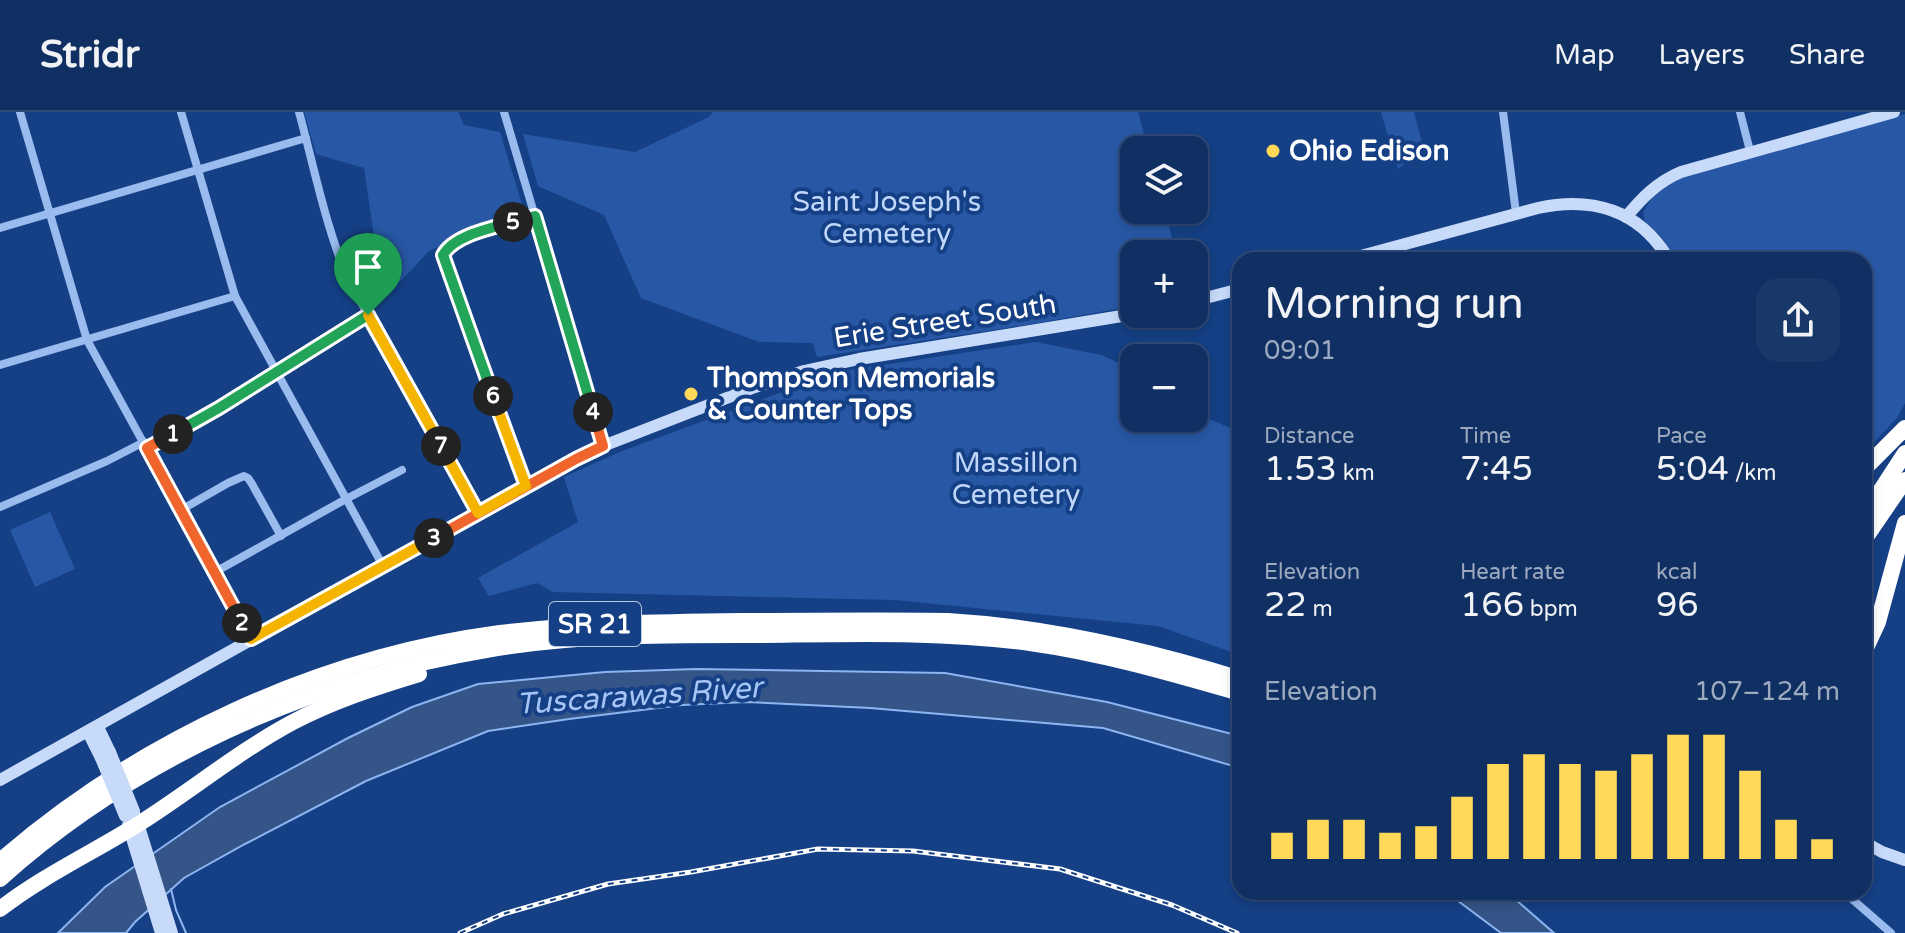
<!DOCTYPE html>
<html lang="en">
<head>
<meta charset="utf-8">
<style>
  :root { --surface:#103064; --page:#19386a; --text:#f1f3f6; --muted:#9ca9bf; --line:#304b78; --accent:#ffd957 }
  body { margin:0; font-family:"Varela Round",sans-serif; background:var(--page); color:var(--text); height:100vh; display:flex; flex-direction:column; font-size:30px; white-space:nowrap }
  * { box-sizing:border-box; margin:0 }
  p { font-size:26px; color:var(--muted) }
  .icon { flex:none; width:44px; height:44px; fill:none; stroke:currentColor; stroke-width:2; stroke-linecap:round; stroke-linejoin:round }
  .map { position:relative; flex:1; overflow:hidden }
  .details { position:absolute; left:1232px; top:140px; width:640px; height:648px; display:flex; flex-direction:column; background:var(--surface); border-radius:24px; box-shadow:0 4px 12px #0003,0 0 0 2px var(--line) }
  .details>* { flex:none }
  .controls { position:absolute; left:1120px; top:24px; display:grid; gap:16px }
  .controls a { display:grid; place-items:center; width:88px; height:88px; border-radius:16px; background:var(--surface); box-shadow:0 4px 12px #0003,0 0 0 2px var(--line); font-size:40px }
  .pin { position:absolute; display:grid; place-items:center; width:68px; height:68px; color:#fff; margin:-82px -34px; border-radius:50% 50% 50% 0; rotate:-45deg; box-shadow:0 0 8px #0007 }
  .pin .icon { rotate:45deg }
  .km { position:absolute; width:40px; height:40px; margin:-20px; border-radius:50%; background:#222; color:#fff; font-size:22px; line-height:40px; text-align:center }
  .round { display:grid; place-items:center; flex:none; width:84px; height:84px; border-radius:24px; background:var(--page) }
  .headline { display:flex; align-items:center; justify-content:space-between; height:136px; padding:0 32px }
  h1 { font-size:44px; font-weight:600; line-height:60px }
  .stats { display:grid; grid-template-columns:repeat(3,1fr); gap:12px; height:136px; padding:8px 32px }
  .stats div { display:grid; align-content:center }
  .stats b { font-size:34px; font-weight:600 }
  .stats small { font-size:22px; font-weight:400 }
  .stats p { font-size:22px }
  .chart { height:224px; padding:16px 32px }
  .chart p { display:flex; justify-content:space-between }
  .chart svg { width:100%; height:144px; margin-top:8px; stroke:var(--accent); stroke-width:6 }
  header { display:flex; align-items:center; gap:48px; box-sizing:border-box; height:112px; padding:0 40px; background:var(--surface); border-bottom:2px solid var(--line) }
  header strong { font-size:38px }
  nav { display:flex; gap:44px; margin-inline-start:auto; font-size:28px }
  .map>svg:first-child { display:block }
  .green { fill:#2858a5 }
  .water { fill:#355589; stroke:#8cb5f1; stroke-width:2 }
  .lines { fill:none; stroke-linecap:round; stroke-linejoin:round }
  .stream { stroke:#8cb5f1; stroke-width:2 }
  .street { stroke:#9abbee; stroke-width:8 }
  .secondary { stroke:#c7dafa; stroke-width:12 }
  .highway { stroke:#fff; stroke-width:16 }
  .rail-casing { stroke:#fff; stroke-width:5 }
  .rail { stroke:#154086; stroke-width:2; stroke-dasharray:6; stroke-linecap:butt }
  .secondary-bridge { stroke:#c7dafa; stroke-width:12 }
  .split-1-casing { stroke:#fff; stroke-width:16 }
  .split-2-casing { stroke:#fff; stroke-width:16 }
  .split-3-casing { stroke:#fff; stroke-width:16 }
  .split-4-casing { stroke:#fff; stroke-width:16 }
  .split-5-casing { stroke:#fff; stroke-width:16 }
  .split-6-casing { stroke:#fff; stroke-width:16 }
  .split-7-casing { stroke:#fff; stroke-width:16 }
  .split-8-casing { stroke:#fff; stroke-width:16 }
  .split-1 { stroke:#22a559; stroke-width:10 }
  .split-2 { stroke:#f0652b; stroke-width:10 }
  .split-3 { stroke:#f5b400; stroke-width:10 }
  .split-4 { stroke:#f0652b; stroke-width:10 }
  .split-5 { stroke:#22a559; stroke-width:10 }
  .split-6 { stroke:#22a559; stroke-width:10 }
  .split-7 { stroke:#f5b400; stroke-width:10 }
  .split-8 { stroke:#f5b400; stroke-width:10 }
  .poi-dot { fill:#ffd957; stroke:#154086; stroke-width:3 }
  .labels { text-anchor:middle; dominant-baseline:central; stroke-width:8; stroke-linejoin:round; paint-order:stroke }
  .shield { fill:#154086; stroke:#b9c6db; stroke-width:2 }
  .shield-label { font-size:26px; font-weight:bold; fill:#fff }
  .poi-label { font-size:28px; font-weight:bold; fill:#fff; stroke:#154086; text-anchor:start }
  .park-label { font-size:28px; fill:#c0d7fa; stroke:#154086 }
  .street-label { font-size:28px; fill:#fff; stroke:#154086 }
  .water-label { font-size:30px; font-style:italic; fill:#a6c5f6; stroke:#154086 }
</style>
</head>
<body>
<header>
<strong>Stridr</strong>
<nav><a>Map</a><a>Layers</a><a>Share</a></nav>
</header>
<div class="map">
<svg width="1905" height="821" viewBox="0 0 1905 821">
  <rect width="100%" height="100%" fill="#154086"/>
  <g class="green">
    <path d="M 304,0 L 458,0 L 464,13 L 500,20 L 524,99 L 429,139 L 397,173 L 374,124 L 364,56 L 316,42 Z"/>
    <path d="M 713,0 L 1138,0 L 1148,38 L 1134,38 L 1134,98 L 1165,98 L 1176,142 L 1134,142 L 1134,194 L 1026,213 L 817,245 L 813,231 L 759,230 L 641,186 L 604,103 L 538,74 L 523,22 L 635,40 L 709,5 Z"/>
    <path d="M 1381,0 L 1414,0 L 1423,35 L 1398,57 Z"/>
    <path d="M 1905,2 L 1905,291 L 1897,306 L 1864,341 L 1864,148 L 1675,148 L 1661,124 L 1645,110 L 1643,100 L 1656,80 L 1682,65 Z"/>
    <path d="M 1035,230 L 1101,243 L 1134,258 L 1134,306 L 1194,306 L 1194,296 L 1209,307 L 1240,320 L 1240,543 L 1158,514 L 895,488 L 553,480 L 537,471 L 489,484 L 478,466 L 578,410 L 564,365 L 622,339 L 837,260 Z"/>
    <path d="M 50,400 L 75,457 L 35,475 L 10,418 Z"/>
  </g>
  <g class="water">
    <path d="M 696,557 L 945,561 L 1107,590 L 1240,624 L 1240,656 L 1103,616 L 870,596 L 747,590 L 682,593 L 569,607 L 488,619 L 366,669 L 245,732 L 184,766 L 135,810 L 126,821 L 58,821 L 105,775 L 220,695 L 348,626 L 412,595 L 478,572 L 605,560 Z"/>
    <path d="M 1446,780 L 1507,780 L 1554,821 L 1501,821 Z"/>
  </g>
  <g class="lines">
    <path class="stream" d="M 171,777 L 176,798 L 186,821"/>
    <g class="street">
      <path d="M 20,0 L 87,228 L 251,527"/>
      <path d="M 181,0 L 235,184 L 383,454"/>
      <path d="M 299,0 C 314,55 325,112 347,165 L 478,401"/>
      <path d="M 504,0 L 603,334"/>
      <path d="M 1503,0 L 1516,101"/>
      <path d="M 1740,0 L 1750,39"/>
      <path d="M 0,116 L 306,26"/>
      <path d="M 0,253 L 235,184"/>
      <path d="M 147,336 L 219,296 L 368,203"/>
      <path d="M 526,374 L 443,143 C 455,120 511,112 535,104"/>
      <path d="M 0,395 L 107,349 L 144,330"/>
      <path d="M 181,398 L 228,371 L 244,364 L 248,366 L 252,372 L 281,424"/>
      <path d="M 215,460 L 346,387 L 402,358"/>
      <path d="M 1844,780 L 1891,821"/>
    </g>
    <g class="secondary">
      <path d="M 1626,105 C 1642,86 1657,70 1681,60 L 1894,0"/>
      <path d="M 1346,148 L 1538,96 C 1592,84 1640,98 1669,148"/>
      <path d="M 1194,189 L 1240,177"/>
      <path d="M 98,615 L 110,640"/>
      <path d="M 88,620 L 101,646"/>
      <path d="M 0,668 L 526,374 L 603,334 L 755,275 L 804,259 L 859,247 L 1134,202"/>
      <path d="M 136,705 L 172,821"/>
      <path d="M 128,713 L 161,821"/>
      <path d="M 1864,730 L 1882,740 L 1905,748"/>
    </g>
    <g class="highway">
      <path d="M 1864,357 L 1905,316"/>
      <path d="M 1864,404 L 1905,341"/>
      <path d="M 1864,428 L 1905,368"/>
      <path d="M 1864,540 L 1878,510 L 1905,411"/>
      <path d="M 0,749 C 138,629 318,545 500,521 C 581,511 661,510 742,509 C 811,509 880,508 948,509 C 1048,515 1144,537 1240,567"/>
      <path d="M 0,767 C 132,648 311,567 486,538 C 577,522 669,523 761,523 C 851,522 941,519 1030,531 C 1102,541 1170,561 1240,581"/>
      <path d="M 0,797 C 44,763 94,740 140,711 C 192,678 239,639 293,610 C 333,589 376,575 419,562"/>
    </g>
    <g class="rail-casing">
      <path id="rail" d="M 460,821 L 503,802 L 608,772 L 691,760 L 818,737 L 913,739 L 1060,757 L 1172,793 L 1237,821"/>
    </g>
    <use href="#rail" class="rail"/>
    <g class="secondary-bridge">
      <path d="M 110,640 L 134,699"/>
      <path d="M 101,646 L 125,704"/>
    </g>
  </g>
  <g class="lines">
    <g class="split-1-casing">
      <path id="split-1" d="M 173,322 L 219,296 L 368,203"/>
    </g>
    <g class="split-2-casing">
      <path id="split-2" d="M 173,322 L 147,336 L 242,511"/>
    </g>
    <g class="split-3-casing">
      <path id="split-3" d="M 242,511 L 251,527 L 434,426"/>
    </g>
    <g class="split-4-casing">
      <path id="split-4" d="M 434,426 L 576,347 L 603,334 L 593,300"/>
    </g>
    <g class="split-5-casing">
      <path id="split-5" d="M 513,110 L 535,104 L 593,300"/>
    </g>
    <g class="split-6-casing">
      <path id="split-6" d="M 493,284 L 443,143 C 454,123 492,116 513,110"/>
    </g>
    <g class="split-7-casing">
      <path id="split-7" d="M 441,334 L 478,401 L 526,374 L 493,284"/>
    </g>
    <g class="split-8-casing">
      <path id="split-8" d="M 368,203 L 441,334"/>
    </g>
    <use href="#split-1" class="split-1"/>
    <use href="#split-2" class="split-2"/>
    <use href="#split-3" class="split-3"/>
    <use href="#split-4" class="split-4"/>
    <use href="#split-5" class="split-5"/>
    <use href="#split-6" class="split-6"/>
    <use href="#split-7" class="split-7"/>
    <use href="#split-8" class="split-8"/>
  </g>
  <g class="poi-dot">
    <circle cx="1273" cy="39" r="8"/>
    <circle cx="691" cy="282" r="8"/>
  </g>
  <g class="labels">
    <rect class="shield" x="549" y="490" width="92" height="44" rx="6"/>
    <g class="shield-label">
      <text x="595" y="512">SR 21</text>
    </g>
    <g class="poi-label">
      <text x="1289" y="39">Ohio Edison</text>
      <text x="707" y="266">Thompson Memorials<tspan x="707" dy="32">&amp; Counter Tops</tspan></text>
    </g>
    <g class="park-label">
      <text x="887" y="90">Saint Joseph's<tspan x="887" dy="32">Cemetery</tspan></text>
      <text x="1016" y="351">Massillon<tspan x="1016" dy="32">Cemetery</tspan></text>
    </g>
    <g class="street-label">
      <text transform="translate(945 209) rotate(-9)">Erie Street South</text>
    </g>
    <g class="water-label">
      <text transform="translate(639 584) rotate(-4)">Tuscarawas River</text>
    </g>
  </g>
</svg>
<div class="controls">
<a><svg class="icon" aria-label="layers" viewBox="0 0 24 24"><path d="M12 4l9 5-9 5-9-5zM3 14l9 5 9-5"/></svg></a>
<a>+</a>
<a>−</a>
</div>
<div class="pin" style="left:368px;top:203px;background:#1e9e55"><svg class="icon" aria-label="arrive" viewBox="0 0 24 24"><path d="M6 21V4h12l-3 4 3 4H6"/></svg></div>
<b class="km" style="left:173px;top:322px">1</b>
<b class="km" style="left:242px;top:511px">2</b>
<b class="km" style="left:434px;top:426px">3</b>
<b class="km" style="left:593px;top:300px">4</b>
<b class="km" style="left:513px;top:110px">5</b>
<b class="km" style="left:493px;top:284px">6</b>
<b class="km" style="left:441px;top:334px">7</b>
<section class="details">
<div class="headline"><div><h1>Morning run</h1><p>09:01</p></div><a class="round"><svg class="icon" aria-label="share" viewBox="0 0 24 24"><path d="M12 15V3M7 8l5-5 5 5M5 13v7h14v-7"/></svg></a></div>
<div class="stats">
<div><p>Distance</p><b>1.53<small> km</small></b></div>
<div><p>Time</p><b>7:45</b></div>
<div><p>Pace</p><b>5:04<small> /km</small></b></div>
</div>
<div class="stats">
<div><p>Elevation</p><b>22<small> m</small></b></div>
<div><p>Heart rate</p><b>166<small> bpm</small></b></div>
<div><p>kcal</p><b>96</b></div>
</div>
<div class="chart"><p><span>Elevation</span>107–124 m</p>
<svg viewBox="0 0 160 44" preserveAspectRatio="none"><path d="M5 44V36M15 44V32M25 44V32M35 44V36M45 44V34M55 44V25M65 44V15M75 44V12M85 44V15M95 44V17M105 44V12M115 44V6M125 44V6M135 44V17M145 44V32M155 44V38"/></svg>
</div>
</section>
</div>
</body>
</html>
